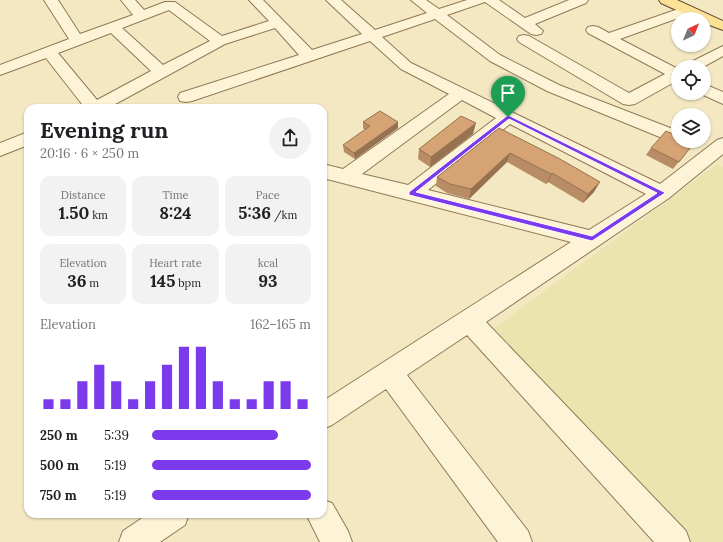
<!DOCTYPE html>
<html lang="en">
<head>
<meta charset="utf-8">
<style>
  :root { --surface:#fff; --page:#f2f2f2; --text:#202124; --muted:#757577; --accent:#7c3aed }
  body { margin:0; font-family:Lora,serif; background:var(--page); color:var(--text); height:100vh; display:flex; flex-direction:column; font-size:15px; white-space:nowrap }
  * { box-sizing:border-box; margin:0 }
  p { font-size:13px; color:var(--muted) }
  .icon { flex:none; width:22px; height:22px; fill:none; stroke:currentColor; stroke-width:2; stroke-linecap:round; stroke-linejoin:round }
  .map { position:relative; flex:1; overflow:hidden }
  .details { position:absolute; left:24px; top:104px; width:303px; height:414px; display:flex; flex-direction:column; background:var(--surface); border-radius:12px; box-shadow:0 1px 3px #0004 }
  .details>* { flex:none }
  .needle { width:26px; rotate:43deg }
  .fabs { position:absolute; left:671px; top:12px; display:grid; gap:8px }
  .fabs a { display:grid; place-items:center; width:40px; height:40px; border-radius:50%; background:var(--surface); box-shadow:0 1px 3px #0004; font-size:20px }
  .pin { position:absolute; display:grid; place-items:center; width:34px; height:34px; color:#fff; margin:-41px -17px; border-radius:50% 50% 50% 0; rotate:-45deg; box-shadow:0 0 4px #0007 }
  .pin .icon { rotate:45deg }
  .round { display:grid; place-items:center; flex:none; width:42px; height:42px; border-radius:21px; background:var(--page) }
  .summary { display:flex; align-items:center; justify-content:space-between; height:68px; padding:0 16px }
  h1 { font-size:22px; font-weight:800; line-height:30px }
  .figures { display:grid; grid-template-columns:repeat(3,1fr); gap:6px; height:68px; padding:4px 16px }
  .figures div { display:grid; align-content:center; border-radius:10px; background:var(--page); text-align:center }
  .figures b { font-size:17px; font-weight:800 }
  .figures small { font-size:11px; font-weight:400 }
  .figures p { font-size:11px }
  .chart { height:112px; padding:8px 16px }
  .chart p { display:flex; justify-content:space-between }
  .chart svg { width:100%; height:72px; margin-top:4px; stroke:var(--accent); stroke-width:6 }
  ul { padding:0 16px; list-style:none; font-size:13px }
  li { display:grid; grid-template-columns:64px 48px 1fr; align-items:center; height:30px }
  li i { height:10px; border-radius:5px; background:var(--accent) }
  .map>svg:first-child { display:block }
  .farmland { fill:#eae4af }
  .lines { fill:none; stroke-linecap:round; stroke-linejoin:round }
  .minor-casing { stroke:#907957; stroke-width:2 }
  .major-casing { stroke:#5d462b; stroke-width:2 }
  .minor { fill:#fdf4d7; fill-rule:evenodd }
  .major { fill:#fbe296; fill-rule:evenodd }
  .wall { fill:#b88c64 }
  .shaded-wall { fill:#967251 }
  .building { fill:#d6a374; stroke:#967251 }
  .route { fill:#7c3aed; stroke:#fff; fill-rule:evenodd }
</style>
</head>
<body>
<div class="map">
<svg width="723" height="542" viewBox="0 0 723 542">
  <rect width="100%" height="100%" fill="#f3e8c2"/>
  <path class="farmland" d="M 717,164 L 723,167 L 723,542 L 667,542 L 485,335 Z"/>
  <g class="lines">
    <g class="minor-casing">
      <g id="minor">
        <path d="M 44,0 L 58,0 L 80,34 L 133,15 L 121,0 L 135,0 L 144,10 L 165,2 L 175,2 L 222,36 L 269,21 L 249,0 L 263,0 L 312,50 L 362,34 L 326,0 L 341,0 L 375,30 L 427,13 L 411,0 L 426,0 L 439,9 L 467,0 L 499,0 L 525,18 L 569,0 L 588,0 L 586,3 L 535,24 L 543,31 L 541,34 L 536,35 L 531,34 L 485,2 L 447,15 L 500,55 L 559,85 L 678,131 L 678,141 L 685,141 L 684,142 L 678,144 L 672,142 L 547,91 L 490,61 L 435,19 L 382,37 L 411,63 L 660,184 L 717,140 L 723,138 L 723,154 L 669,198 L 486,322 L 686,531 L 690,542 L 654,542 L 467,335 L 407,375 L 528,531 L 532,542 L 498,542 L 386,389 L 332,425 L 323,429 L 323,401 L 571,242 L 323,178 L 323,164 L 343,169 L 449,94 L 401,69 L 370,41 L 192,101 L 186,102 L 180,101 L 178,97 L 180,93 L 299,55 L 275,28 L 225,44 L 108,108 L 85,108 L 46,58 L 0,75 L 0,65 L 69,39 ZM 169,10 L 210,41 L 163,65 L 122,28 ZM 111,33 L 151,71 L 97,100 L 58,53 ZM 462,100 L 496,118 L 408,185 L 362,174 ZM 510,124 L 646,194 L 589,230 L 428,190 Z"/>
        <path d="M 687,6 L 692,7 L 694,10 L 692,13 L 620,39 L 678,69 L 678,80 L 635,104 L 629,105 L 623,104 L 519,42 L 517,39 L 519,36 L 524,35 L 529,36 L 629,93 L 665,74 L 588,33 L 586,30 L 588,27 L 593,26 L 598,27 L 609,33 Z"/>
        <path d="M 723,46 L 723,56 L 703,67 L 684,67 L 687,64 Z"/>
        <path d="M 704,84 L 723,92 L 723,104 L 699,93 L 704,93 Z"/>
        <path d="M 28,132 L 28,145 L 0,156 L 0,143 Z"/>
        <path d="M 323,500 L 332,503 L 348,531 L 352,542 L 320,542 L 306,514 L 323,514 Z"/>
        <path d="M 148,514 L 189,514 L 185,525 L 160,542 L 119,542 L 123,531 Z"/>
      </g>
    </g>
    <g class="major-casing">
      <path id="major" d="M 659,0 L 677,0 L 723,21 L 723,30 L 704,23 L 704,19 L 696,19 L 661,3 Z"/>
    </g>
    <use href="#minor" class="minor"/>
    <use href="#major" class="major"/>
  </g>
  <g class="wall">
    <path d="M 363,122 L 398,128 L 355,159 L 344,152 L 343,145 L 365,130 L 363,128 Z"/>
    <path d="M 499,128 L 594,192 L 583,203 L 548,182 L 546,184 L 507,162 L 469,199 L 447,193 L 436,186 L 437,177 Z"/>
    <path d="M 473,134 L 430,167 L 418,159 L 419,149 Z"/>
    <path d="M 694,143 L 673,169 L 646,155 L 651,148 Z"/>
  </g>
  <g class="shaded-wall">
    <path d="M 398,122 L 398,128 L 355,159 L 354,153 Z"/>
    <path d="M 476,123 L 473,134 L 430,167 L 431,157 Z"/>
    <path d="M 510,153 L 507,162 L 469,199 L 471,189 Z"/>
    <path d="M 552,173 L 548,182 L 546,184 L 551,174 Z"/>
    <path d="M 600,182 L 594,192 L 583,203 L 588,194 Z"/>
  </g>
  <g class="building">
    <path d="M 380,111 L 398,122 L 354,153 L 343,145 L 370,126 L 363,122 Z"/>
    <path d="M 461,116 L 476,123 L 431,157 L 419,149 Z"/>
    <path d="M 499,128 L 560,159 L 600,182 L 588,194 L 552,173 L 551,174 L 510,153 L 471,189 L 450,184 L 437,177 Z"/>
    <path d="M 666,131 L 678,136 L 678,141 L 689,141 L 694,143 L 679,162 L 651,148 Z"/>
  </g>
  <path class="route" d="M 508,115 L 664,192 L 665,193 L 592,241 L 409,195 L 409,192 ZM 509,119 L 657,193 L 592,236 L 416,192 Z"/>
</svg>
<div class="fabs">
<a><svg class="needle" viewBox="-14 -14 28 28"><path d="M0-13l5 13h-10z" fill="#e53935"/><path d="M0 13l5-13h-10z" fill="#757577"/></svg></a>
<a><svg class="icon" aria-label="locate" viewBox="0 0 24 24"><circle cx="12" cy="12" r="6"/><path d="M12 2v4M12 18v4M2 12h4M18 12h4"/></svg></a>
<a><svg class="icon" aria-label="layers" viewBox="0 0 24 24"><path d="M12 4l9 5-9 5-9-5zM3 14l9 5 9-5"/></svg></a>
</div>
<div class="pin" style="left:508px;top:117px;background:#1e9e55"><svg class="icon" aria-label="arrive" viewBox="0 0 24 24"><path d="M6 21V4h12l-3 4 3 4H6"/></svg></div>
<section class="details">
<div class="summary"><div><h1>Evening run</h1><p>20:16 · 6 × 250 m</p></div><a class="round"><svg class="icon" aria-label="share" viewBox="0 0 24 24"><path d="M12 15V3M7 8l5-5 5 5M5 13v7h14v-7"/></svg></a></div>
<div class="figures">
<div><p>Distance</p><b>1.50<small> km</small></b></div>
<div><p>Time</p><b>8:24</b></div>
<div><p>Pace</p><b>5:36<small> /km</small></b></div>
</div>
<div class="figures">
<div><p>Elevation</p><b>36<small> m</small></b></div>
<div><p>Heart rate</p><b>145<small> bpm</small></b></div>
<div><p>kcal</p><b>93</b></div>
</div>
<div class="chart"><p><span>Elevation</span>162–165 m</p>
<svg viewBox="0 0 160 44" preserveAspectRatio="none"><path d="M5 44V38M15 44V38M25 44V27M35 44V17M45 44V27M55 44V38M65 44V27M75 44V17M85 44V6M95 44V6M105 44V27M115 44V38M125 44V38M135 44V27M145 44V27M155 44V38"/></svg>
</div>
<ul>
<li><b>250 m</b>5:39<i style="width:79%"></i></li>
<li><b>500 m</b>5:19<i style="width:100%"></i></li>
<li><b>750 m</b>5:19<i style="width:100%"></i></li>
</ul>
</section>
</div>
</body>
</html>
